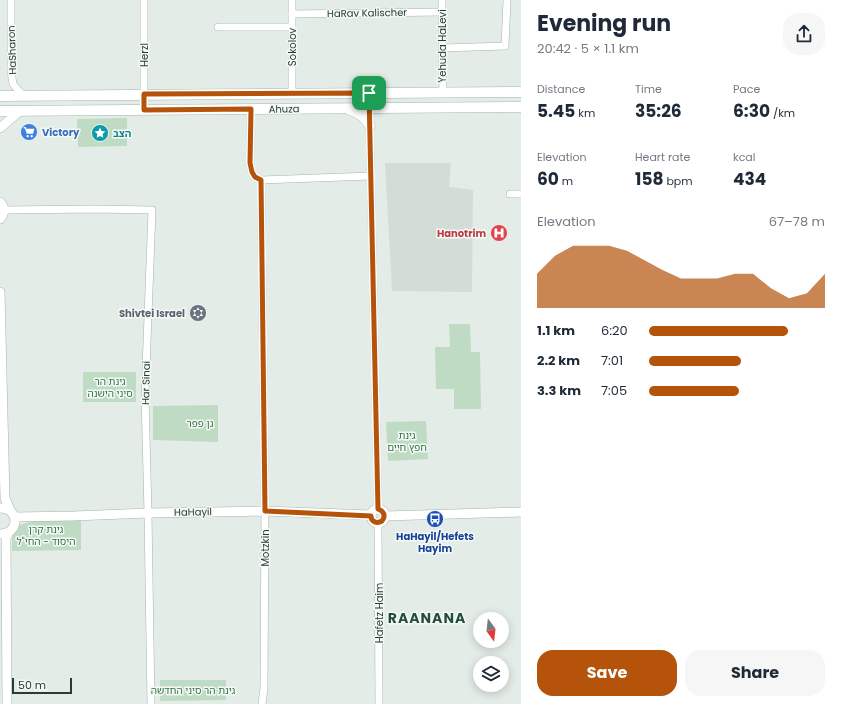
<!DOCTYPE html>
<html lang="en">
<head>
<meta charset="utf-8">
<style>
  :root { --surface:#fff; --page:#f6f6f7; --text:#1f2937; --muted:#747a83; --accent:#b45309 }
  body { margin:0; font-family:Poppins,"Noto Sans Hebrew",sans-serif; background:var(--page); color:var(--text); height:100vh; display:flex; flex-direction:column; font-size:15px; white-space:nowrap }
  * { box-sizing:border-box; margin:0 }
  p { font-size:13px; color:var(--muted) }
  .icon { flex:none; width:22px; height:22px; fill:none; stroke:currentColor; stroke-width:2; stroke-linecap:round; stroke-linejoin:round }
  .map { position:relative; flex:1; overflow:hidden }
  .drawer { display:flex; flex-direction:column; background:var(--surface); width:320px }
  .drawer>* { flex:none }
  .needle { width:26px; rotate:165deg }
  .controls { position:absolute; left:473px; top:612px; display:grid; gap:8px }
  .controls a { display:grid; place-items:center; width:36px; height:36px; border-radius:50%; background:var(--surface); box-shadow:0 2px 10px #0003; font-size:20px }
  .scale { position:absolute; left:12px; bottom:10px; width:60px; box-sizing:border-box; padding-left:4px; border:2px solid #253d33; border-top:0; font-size:11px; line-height:14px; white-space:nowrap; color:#253d33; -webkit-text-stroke:3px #f5f9f6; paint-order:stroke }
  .pin { position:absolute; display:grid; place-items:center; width:34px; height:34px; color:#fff; margin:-17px; border-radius:8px; box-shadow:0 2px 6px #0006 }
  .round { display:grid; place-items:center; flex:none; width:42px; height:42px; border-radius:16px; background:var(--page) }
  .summary { display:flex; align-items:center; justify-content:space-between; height:68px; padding:0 16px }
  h1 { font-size:22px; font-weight:700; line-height:30px }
  .figures { display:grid; grid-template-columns:repeat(3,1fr); gap:6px; height:68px; padding:4px 16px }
  .figures div { display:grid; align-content:center }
  .figures b { font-size:17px; font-weight:700 }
  .figures small { font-size:11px; font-weight:400 }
  .figures p { font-size:11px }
  .chart { height:112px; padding:8px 16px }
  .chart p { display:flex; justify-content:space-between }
  .chart svg { width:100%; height:72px; margin-top:4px; fill:var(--accent); opacity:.7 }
  .cta { display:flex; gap:8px; margin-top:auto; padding:8px 16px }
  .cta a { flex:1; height:46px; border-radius:16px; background:var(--accent); color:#fff; font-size:16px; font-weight:700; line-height:46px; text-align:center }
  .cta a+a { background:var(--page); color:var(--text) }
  ul { padding:0 16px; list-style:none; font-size:13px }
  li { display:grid; grid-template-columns:64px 48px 1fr; align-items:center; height:30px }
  li i { height:10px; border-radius:5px; background:var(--accent) }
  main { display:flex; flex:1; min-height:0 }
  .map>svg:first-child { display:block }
  .built { fill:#d3dcd6 }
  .green { fill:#bfdbc3 }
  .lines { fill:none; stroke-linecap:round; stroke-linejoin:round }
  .minor-casing { stroke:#a7b4ae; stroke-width:8 }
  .tertiary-casing { stroke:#a7b4ae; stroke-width:10 }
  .secondary-casing { stroke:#a4b7ae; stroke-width:11 }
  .minor { stroke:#fff; stroke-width:7 }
  .tertiary { stroke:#fff; stroke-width:9 }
  .secondary { stroke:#fff; stroke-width:10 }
  .route-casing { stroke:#fff; stroke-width:8 }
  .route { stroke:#b45309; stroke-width:5 }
  .labels { text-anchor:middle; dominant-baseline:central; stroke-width:3; stroke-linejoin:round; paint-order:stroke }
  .street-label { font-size:10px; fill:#253d33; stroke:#f5f9f6 }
  .shop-label { font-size:10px; font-weight:bold; fill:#366cbe; stroke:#f5f9f6; text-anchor:start }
  .culture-label { font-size:10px; font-weight:bold; fill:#0d838f; stroke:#f5f9f6; text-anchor:start }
  .health-label { font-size:10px; font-weight:bold; fill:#be3a42; stroke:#f5f9f6; text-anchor:end }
  .worship-label { font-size:10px; font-weight:bold; fill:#5b616d; stroke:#f5f9f6; text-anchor:end }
  .park-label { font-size:10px; fill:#337042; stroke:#f5f9f6 }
  .transit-label { font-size:10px; font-weight:bold; fill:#164399; stroke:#f5f9f6 }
  .district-label { font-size:14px; font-weight:bold; letter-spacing:1px; fill:#234d3d; stroke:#f5f9f6 }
</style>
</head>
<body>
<main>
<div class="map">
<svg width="521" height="704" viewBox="0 0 521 704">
  <rect width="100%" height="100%" fill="#e4ece8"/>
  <path class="built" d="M 385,163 L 451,163 L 449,187 L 473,190 L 472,292 L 392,291 Z"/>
  <g class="green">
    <path d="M 127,118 L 127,146 L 78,147 L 77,119 Z"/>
    <path d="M 449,324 L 470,324 L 471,352 L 480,352 L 481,409 L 454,409 L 454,389 L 436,389 L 435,347 L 450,347 Z"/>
    <rect x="83" y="372" width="53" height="30"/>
    <path d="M 218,405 L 218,442 L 153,440 L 153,406 Z"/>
    <path d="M 426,421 L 428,459 L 388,461 L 386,422 Z"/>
    <path d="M 35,520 L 81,520 L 81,550 L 12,551 L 12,539 L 17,526 Z"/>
    <path d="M 160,680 L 226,680 L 226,700 L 160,701 Z"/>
  </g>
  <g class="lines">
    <g class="minor-casing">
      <g id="minor">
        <path d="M 11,0 L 11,71 L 13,84 L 19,91 L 24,96"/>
        <path d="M 442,0 L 443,92"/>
        <path d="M 292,14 L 442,12"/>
        <path d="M 218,27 L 292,27"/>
        <path d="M 442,48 L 505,46 L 507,0"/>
        <path d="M 292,93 L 292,0"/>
        <path d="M 369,93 L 378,509"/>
        <path d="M 251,109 L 250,163 L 252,172 L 255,177 L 261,180 L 265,511 L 264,688 L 262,704"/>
        <path d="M 144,110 L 144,0"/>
        <path d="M 261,180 L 371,176"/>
        <path d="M 510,194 L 521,194"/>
        <path d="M 4,210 L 95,209 L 152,210 L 145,396 L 148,513 L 151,704"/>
        <path d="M 378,523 L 379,704"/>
      </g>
    </g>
    <g class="tertiary-casing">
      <g id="tertiary">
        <path d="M 0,128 L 20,111"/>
        <path d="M 0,202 C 5,207 5,213 0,219"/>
        <path d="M 0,292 L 5,498 L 10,510"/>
        <path d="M 0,508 C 20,508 20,534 0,534"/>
        <circle cx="378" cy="516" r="7"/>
        <path d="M 385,516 L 521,512"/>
        <path d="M 15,517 L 74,516 L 148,513 L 265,511 L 371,515"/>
        <path d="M 7,704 L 6,538 L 9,532"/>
      </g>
    </g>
    <g class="secondary-casing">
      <g id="secondary">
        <path d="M 0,96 L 521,92"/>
        <path d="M 350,110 C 359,112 365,117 370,126"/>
        <path d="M 0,111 L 521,107"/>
      </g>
    </g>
    <use href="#minor" class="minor"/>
    <use href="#tertiary" class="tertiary"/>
    <use href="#secondary" class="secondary"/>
  </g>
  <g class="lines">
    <g class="route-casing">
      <path id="route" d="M 369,93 L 378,509 C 384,511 386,516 382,521 C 377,524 371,522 371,516 L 265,511 L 261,180 L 255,177 L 252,172 L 250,163 L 251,109 L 144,110 L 144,94 Z"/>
    </g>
    <use href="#route" class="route"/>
  </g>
  <defs>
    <g id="supermarket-disc" transform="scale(0.9)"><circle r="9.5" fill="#3f7fe0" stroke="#f5f9f6"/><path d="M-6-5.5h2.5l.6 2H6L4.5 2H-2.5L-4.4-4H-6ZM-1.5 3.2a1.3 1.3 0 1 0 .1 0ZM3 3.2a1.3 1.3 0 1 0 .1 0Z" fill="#fff"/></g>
    <g id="sight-disc" transform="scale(0.9)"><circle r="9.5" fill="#0f9aa8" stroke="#f5f9f6"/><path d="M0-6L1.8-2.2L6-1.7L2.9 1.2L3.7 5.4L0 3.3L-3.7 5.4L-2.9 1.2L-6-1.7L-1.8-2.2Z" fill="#fff"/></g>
    <g id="hospital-disc" transform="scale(0.9)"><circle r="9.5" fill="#e0444e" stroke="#f5f9f6"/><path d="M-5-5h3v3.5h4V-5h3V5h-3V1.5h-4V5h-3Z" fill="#fff"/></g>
    <g id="synagogue-disc" transform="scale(0.9)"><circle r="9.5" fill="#6b7280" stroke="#f5f9f6"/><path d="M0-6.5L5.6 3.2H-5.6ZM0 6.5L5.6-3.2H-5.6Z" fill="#fff"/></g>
    <g id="bus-disc" transform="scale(0.9)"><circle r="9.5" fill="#1a4fb4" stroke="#f5f9f6"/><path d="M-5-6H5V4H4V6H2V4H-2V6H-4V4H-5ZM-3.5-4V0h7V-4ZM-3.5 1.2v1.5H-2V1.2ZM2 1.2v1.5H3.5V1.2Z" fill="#fff"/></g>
  </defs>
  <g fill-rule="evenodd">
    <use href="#supermarket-disc" x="29" y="132"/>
    <use href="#sight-disc" x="100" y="133"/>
    <use href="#hospital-disc" x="499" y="233"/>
    <use href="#synagogue-disc" x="198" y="313"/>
    <use href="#bus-disc" x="435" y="519"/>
  </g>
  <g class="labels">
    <g class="street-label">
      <text transform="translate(367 13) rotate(-1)">HaRav Kalischer</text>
      <text transform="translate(442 46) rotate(-90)">Yehuda HaLevi</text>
      <text transform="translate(292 47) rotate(-90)">Sokolov</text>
      <text transform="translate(12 50) rotate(-92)">HaSharon</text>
      <text transform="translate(144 55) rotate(-90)">Herzl</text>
      <text transform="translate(284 109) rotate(-1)">Ahuza</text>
      <text transform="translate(146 383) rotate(-89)">Har Sinai</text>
      <text transform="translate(193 512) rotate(-1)">HaHayil</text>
      <text transform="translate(265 548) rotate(-90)">Motzkin</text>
      <text transform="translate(379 613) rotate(-90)">Hafetz Haim</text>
    </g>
    <g class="shop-label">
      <text x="42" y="132">Victory</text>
    </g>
    <g class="culture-label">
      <text x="113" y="133">הצב</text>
    </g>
    <g class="health-label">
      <text x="486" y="233">Hanotrim</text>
    </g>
    <g class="worship-label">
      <text x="185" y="313">Shivtei Israel</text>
    </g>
    <g class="park-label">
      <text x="110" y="381">גינת הר<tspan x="110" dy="12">סיני הישנה</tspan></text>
      <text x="200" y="423">גן פפר</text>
      <text x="407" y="435">גינת<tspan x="407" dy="12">חפץ חיים</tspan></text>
      <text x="46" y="529">גינת קרן<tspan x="46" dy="12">היסוד - החי"ל</tspan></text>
      <text x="193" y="690">גינת הר סיני החדשה</text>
    </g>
    <g class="transit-label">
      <text x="435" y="536">HaHayil/Hefets<tspan x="435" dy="12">Hayim</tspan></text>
    </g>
    <g class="district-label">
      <text x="427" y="618">RAANANA</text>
    </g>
  </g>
</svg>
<div class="controls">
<a><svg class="needle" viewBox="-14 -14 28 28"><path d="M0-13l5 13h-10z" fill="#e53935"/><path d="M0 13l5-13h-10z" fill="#747a83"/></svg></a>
<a><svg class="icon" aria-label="layers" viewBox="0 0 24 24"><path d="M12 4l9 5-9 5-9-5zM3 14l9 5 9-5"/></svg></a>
</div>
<div class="scale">50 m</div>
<div class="pin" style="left:369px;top:93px;background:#1e9e55"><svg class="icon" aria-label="arrive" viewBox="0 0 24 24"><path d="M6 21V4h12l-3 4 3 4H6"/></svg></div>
</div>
<section class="drawer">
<div class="summary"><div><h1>Evening run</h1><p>20:42 · 5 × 1.1 km</p></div><a class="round"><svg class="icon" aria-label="share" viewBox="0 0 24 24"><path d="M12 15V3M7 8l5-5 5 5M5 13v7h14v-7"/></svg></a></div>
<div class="figures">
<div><p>Distance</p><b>5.45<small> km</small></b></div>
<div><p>Time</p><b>35:26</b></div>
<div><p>Pace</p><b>6:30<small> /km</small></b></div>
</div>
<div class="figures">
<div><p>Elevation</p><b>60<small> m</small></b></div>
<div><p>Heart rate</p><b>158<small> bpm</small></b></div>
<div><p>kcal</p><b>434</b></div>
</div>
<div class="chart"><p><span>Elevation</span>67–78 m</p>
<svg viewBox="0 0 160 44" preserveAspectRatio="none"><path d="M0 44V23L10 12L20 6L30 6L40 6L50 9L60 15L70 21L80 26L90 26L100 26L110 23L120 23L130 32L140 38L150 35L160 23V44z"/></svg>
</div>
<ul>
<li><b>1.1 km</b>6:20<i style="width:79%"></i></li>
<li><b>2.2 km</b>7:01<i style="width:52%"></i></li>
<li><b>3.3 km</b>7:05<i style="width:51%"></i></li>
</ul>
<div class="cta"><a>Save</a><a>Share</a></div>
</section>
</main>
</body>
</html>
